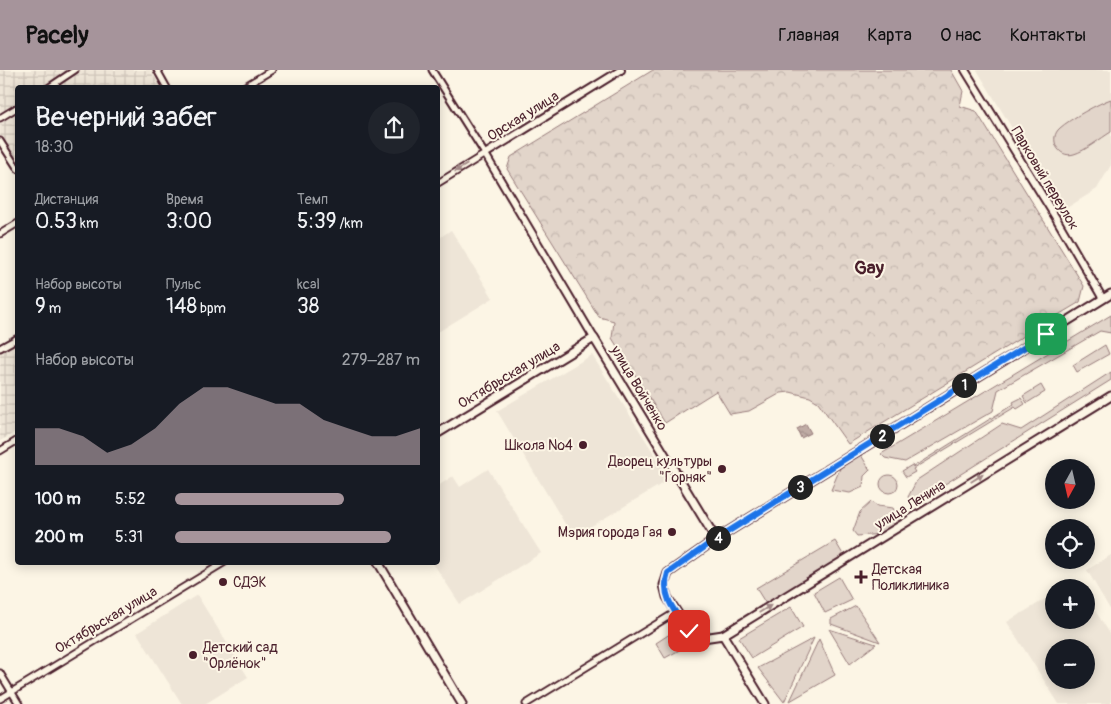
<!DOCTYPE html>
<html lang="ru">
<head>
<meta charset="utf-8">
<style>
  :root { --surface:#171b24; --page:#20242c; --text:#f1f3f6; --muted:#9ea1a6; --accent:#a6949b }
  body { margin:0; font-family:Pangolin,sans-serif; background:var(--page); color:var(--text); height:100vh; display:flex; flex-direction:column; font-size:19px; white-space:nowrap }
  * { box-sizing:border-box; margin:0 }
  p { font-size:16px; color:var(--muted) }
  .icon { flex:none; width:28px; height:28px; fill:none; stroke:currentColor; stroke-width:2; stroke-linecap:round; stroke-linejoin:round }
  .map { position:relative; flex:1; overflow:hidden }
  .drawer { position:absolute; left:15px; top:15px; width:425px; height:480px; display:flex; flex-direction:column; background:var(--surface); border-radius:5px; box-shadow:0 2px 12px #0003 }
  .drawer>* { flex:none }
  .needle { width:32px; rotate:188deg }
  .controls { position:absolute; left:1045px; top:389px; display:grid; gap:10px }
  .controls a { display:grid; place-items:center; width:50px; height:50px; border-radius:50%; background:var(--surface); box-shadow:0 2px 12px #0003; font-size:25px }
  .pin { position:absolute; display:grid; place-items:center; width:42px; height:42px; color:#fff; margin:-21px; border-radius:10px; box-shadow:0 2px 8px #0006 }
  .km { position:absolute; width:25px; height:25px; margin:-12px; border-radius:50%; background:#222; color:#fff; font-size:14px; line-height:25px; text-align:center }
  .round { display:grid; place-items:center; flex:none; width:52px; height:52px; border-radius:26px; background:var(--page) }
  .headline { display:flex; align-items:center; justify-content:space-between; height:85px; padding:0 20px }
  h1 { font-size:28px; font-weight:600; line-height:38px }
  .figures { display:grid; grid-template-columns:repeat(3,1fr); gap:8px; height:85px; padding:5px 20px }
  .figures div { display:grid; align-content:center }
  .figures b { font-size:21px; font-weight:600 }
  .figures small { font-size:14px; font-weight:400 }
  .figures p { font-size:14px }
  .chart { height:140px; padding:10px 20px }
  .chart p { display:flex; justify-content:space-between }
  .chart svg { width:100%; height:90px; margin-top:5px; fill:var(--accent); opacity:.7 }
  ul { padding:0 20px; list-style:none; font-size:16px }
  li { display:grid; grid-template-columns:80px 60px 1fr; align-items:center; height:38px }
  li i { height:12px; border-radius:6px; background:var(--accent) }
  header { display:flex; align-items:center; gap:30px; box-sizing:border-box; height:70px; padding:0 25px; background:var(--accent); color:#111 }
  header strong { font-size:24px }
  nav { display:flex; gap:28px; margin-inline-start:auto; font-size:18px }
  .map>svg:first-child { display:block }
  .built { fill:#eee5d7; fill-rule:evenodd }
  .industrial { fill:url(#industrial-grid) }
  .grass { fill:#e2d5ca; stroke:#967a7a }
  .park { fill:url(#park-crowns); stroke:#967a7a }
  .water { fill:url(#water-ripples); stroke:#917474 }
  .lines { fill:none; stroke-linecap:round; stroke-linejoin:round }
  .minor-casing { stroke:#4a1f2b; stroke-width:9 }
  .tertiary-casing { stroke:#4a1f2b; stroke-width:10 }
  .secondary-casing { stroke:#4a1f2b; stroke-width:11 }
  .minor { stroke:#fcf5e5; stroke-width:5 }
  .tertiary { stroke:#fcf5e5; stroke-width:6 }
  .secondary { stroke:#fcf5e5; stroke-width:7 }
  .oneway { fill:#a38a88 }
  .route-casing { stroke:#fff; stroke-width:10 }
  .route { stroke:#1a73e8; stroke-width:6 }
  .poi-dot { fill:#4a1f2b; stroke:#fcf5e5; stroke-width:2 }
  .labels { text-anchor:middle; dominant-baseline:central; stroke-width:4; stroke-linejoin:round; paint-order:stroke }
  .street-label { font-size:14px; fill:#4a1f2b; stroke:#fcf5e5 }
  .poi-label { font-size:14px; fill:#4a1f2b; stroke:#fcf5e5; text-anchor:end }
  .district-label { font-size:19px; font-weight:bold; fill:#4a1f2b; stroke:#fcf5e5 }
</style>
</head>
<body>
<header>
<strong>Pacely</strong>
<nav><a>Главная</a><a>Карта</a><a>О нас</a><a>Контакты</a></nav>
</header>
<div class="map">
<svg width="1111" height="634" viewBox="0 0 1111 634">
  <defs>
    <pattern id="industrial-grid" width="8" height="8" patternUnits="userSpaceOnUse" patternTransform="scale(1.25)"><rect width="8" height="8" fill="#eee5d7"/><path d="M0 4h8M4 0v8" fill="none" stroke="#cec4b9"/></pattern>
    <pattern id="park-crowns" width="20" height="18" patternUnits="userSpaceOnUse" patternTransform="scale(1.25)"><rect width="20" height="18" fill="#e2d5ca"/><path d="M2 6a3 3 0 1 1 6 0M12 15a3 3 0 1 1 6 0" fill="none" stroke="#c3b6ae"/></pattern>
    <pattern id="water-ripples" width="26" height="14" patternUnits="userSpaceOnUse" patternTransform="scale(1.25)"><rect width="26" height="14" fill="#c0aca5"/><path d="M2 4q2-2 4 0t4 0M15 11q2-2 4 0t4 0" fill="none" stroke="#9e8b87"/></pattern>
  </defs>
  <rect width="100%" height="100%" fill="#fcf5e5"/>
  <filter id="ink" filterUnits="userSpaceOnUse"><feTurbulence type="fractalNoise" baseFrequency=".02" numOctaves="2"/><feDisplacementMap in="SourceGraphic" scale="10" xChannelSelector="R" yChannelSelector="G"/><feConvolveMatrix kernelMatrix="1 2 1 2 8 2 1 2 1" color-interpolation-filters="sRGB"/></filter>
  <g filter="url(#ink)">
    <g class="built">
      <path d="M 977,0 L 1111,0 L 1111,95 L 1097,119 L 1062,141 Z"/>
      <path d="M 451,160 L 493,228 L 438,262 L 438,169 Z"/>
      <path d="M 592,285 L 670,409 L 573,467 L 497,341 Z"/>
      <path d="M 488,399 L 541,483 L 460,534 L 433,493 L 438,492 L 438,416 L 453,406 L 460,417 Z"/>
      <path d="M 1111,485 L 1111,541 L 1087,500 Z"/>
      <path d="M 1054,524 L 1054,550 L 1086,550 L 1086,527 L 1111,565 L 1111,634 L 1059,634 L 1007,552 ZM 1054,578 L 1086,578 L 1086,610 L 1054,610 Z"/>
      <path d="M 197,525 L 248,607 L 205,634 L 182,634 L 137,563 Z"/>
    </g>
    <g class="industrial">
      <path d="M 0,0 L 150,0 L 161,17 L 18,18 L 17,92 L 0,65 Z"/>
      <path d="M 17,271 L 17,361 L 0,371 L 0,281 Z"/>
    </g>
    <g class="grass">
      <path d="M 1111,29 L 1111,62 C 1101,68 1085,81 1074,84 C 1058,89 1048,68 1060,58 C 1070,49 1099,33 1111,29 Z"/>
      <path d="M 1111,245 L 1111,263 L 1100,261 L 998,320 L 993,341 L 905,392 L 885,388 L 881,384 Z"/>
      <path d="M 1105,275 L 1109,284 L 1077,302 L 1073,295 Z"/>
      <path d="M 1111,302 L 1111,310 L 913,434 L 908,427 L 917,410 L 1002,354 L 1021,360 Z"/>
      <path d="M 1041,315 L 1045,322 L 1027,333 L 1023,326 Z"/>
      <path d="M 1021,328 L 1025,334 L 1017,339 L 1015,337 L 913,399 L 915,402 L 906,407 L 902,401 L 912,395 L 913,397 L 1014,334 L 1013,332 Z"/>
      <path d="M 861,385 L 870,400 L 864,406 L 863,417 L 850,423 L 831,420 L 841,396 Z"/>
      <circle cx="889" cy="414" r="9"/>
      <path d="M 871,432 L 877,436 L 893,438 L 900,452 L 882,464 L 857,466 L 853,461 L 860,442 Z"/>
      <path d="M 835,471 L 844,486 L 766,534 L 756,518 Z"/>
      <path d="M 839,507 L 852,530 L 825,543 L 814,522 Z"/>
      <path d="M 856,536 L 880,572 L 831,554 L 831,549 Z"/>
      <path d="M 791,537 L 803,557 L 752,588 L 739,568 Z"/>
      <path d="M 829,559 L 876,574 L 850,594 Z"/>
      <path d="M 676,560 L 685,577 L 665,588 L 656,573 Z"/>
      <path d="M 814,568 L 784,632 L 758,598 Z"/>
      <path d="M 819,569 L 835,605 L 790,631 Z"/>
    </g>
    <path class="park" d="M 653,0 L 951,0 L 963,21 L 960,36 L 976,41 L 1084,216 L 1080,232 L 1043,254 L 1029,252 L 1024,266 L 848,374 L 818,332 L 810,327 L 790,322 L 781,323 L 749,341 L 730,344 L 716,321 L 665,353 L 612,268 L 614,251 L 599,247 L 507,99 L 511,87 Z"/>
    <path class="water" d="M 806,354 L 811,363 L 801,368 L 797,359 Z"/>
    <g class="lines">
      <g class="minor-casing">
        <g id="minor">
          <path d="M 157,0 L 167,18"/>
          <path d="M 432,0 L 485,84 L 438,113"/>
          <path d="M 48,18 L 75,0"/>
          <path d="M 242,18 L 272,0"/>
          <path d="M 0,48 L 18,37"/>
          <path d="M 0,71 L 18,99"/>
          <path d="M 0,164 L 18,153"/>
          <path d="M 0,278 L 18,268"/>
          <path d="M 0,381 L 18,370"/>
          <path d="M 0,603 L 19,634"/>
          <path d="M 0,629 L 225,492"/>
          <path d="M 526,634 L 676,542"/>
        </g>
      </g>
      <g class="tertiary-casing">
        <g id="tertiary">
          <path d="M 965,0 L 1056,148 L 1103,229"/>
          <path d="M 594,268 L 485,84 L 621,0"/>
        </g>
      </g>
      <g class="secondary-casing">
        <g id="secondary">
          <path d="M 438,363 L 594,268 L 716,469"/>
          <path d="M 378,492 L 462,634"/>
          <path d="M 723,565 L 1111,326"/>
          <path d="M 765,634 L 723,565 L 703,568 L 689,561 L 667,527 L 664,515 L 668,503 L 716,469 L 1111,224"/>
        </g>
      </g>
      <use href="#minor" class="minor"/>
      <use href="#tertiary" class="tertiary"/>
      <use href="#secondary" class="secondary"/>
    </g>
    <defs><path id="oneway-solid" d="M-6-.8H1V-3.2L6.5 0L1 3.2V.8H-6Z" transform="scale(1.25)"/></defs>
    <g class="oneway">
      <use href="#oneway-solid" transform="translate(461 98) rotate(149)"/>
      <use href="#oneway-solid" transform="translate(977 408) rotate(-32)"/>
      <use href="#oneway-solid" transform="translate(765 539) rotate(-32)"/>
    </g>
  </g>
  <g class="lines" filter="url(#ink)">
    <g class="route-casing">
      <path id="route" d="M 689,561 C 676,543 660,527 668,503 L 716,469 L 1046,264"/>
    </g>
    <use href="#route" class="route"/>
  </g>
  <g class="poi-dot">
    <circle cx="583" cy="375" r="5"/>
    <circle cx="722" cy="399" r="5"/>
    <circle cx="672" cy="462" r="5"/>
    <path d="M858.5 499.5h5v5h5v5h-5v5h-5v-5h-5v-5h5z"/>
    <circle cx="223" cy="512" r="5"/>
    <circle cx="193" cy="585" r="5"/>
  </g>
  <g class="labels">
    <g class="street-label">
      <text transform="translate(523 46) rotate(-32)">Орская улица</text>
      <text transform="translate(1045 108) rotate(59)">Парковый переулок</text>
      <text transform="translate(509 305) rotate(-31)">Октябрьская улица</text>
      <text transform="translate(639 318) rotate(59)">улица Войченко</text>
      <text transform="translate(910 435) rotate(-32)">улица Ленина</text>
      <text transform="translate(106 550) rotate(-31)">Октябрьская улица</text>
    </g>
    <g class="poi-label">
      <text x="573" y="375">Школа №4</text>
      <text x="712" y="391">Дворец культуры<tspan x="712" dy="16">"Горняк"</tspan></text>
      <text x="662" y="462">Мэрия города Гая</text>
      <text x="872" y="499" text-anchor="start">Детская<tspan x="872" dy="16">Поликлиника</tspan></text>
      <text x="233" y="512" text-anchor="start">СДЭК</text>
      <text x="203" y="577" text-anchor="start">Детский сад<tspan x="203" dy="16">"Орлёнок"</tspan></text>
    </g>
    <g class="district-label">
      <text x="869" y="198">Gay</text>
    </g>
  </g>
</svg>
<div class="controls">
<a><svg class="needle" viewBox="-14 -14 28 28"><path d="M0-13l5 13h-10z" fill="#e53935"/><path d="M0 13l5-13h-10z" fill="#9ea1a6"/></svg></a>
<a><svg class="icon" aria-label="locate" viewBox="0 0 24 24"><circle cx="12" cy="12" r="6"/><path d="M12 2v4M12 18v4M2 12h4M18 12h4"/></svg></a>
<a>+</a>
<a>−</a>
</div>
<div class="pin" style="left:1046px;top:264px;background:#1e9e55"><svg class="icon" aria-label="arrive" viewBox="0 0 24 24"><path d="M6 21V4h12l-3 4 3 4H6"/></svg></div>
<div class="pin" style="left:689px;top:561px;background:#d93025"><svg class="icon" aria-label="check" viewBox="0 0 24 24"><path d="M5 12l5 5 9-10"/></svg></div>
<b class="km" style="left:964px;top:315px">1</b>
<b class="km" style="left:882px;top:366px">2</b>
<b class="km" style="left:800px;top:417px">3</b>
<b class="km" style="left:718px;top:468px">4</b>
<section class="drawer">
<div class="headline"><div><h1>Вечерний забег</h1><p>18:30</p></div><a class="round"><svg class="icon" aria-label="share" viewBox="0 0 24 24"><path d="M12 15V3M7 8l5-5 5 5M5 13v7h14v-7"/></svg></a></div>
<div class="figures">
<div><p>Дистанция</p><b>0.53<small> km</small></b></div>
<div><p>Время</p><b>3:00</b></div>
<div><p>Темп</p><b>5:39<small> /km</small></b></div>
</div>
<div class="figures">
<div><p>Набор высоты</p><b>9<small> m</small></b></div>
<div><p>Пульс</p><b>148<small> bpm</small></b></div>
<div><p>kcal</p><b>38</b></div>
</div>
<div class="chart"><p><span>Набор высоты</span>279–287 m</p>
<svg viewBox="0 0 160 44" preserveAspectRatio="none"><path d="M0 44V26L10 26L20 30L30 38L40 34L50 26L60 14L70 6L80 6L90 10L100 14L110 14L120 22L130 26L140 30L150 30L160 26V44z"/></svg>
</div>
<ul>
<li><b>100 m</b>5:52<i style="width:69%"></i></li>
<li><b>200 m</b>5:31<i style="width:88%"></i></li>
</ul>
</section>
</div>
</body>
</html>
